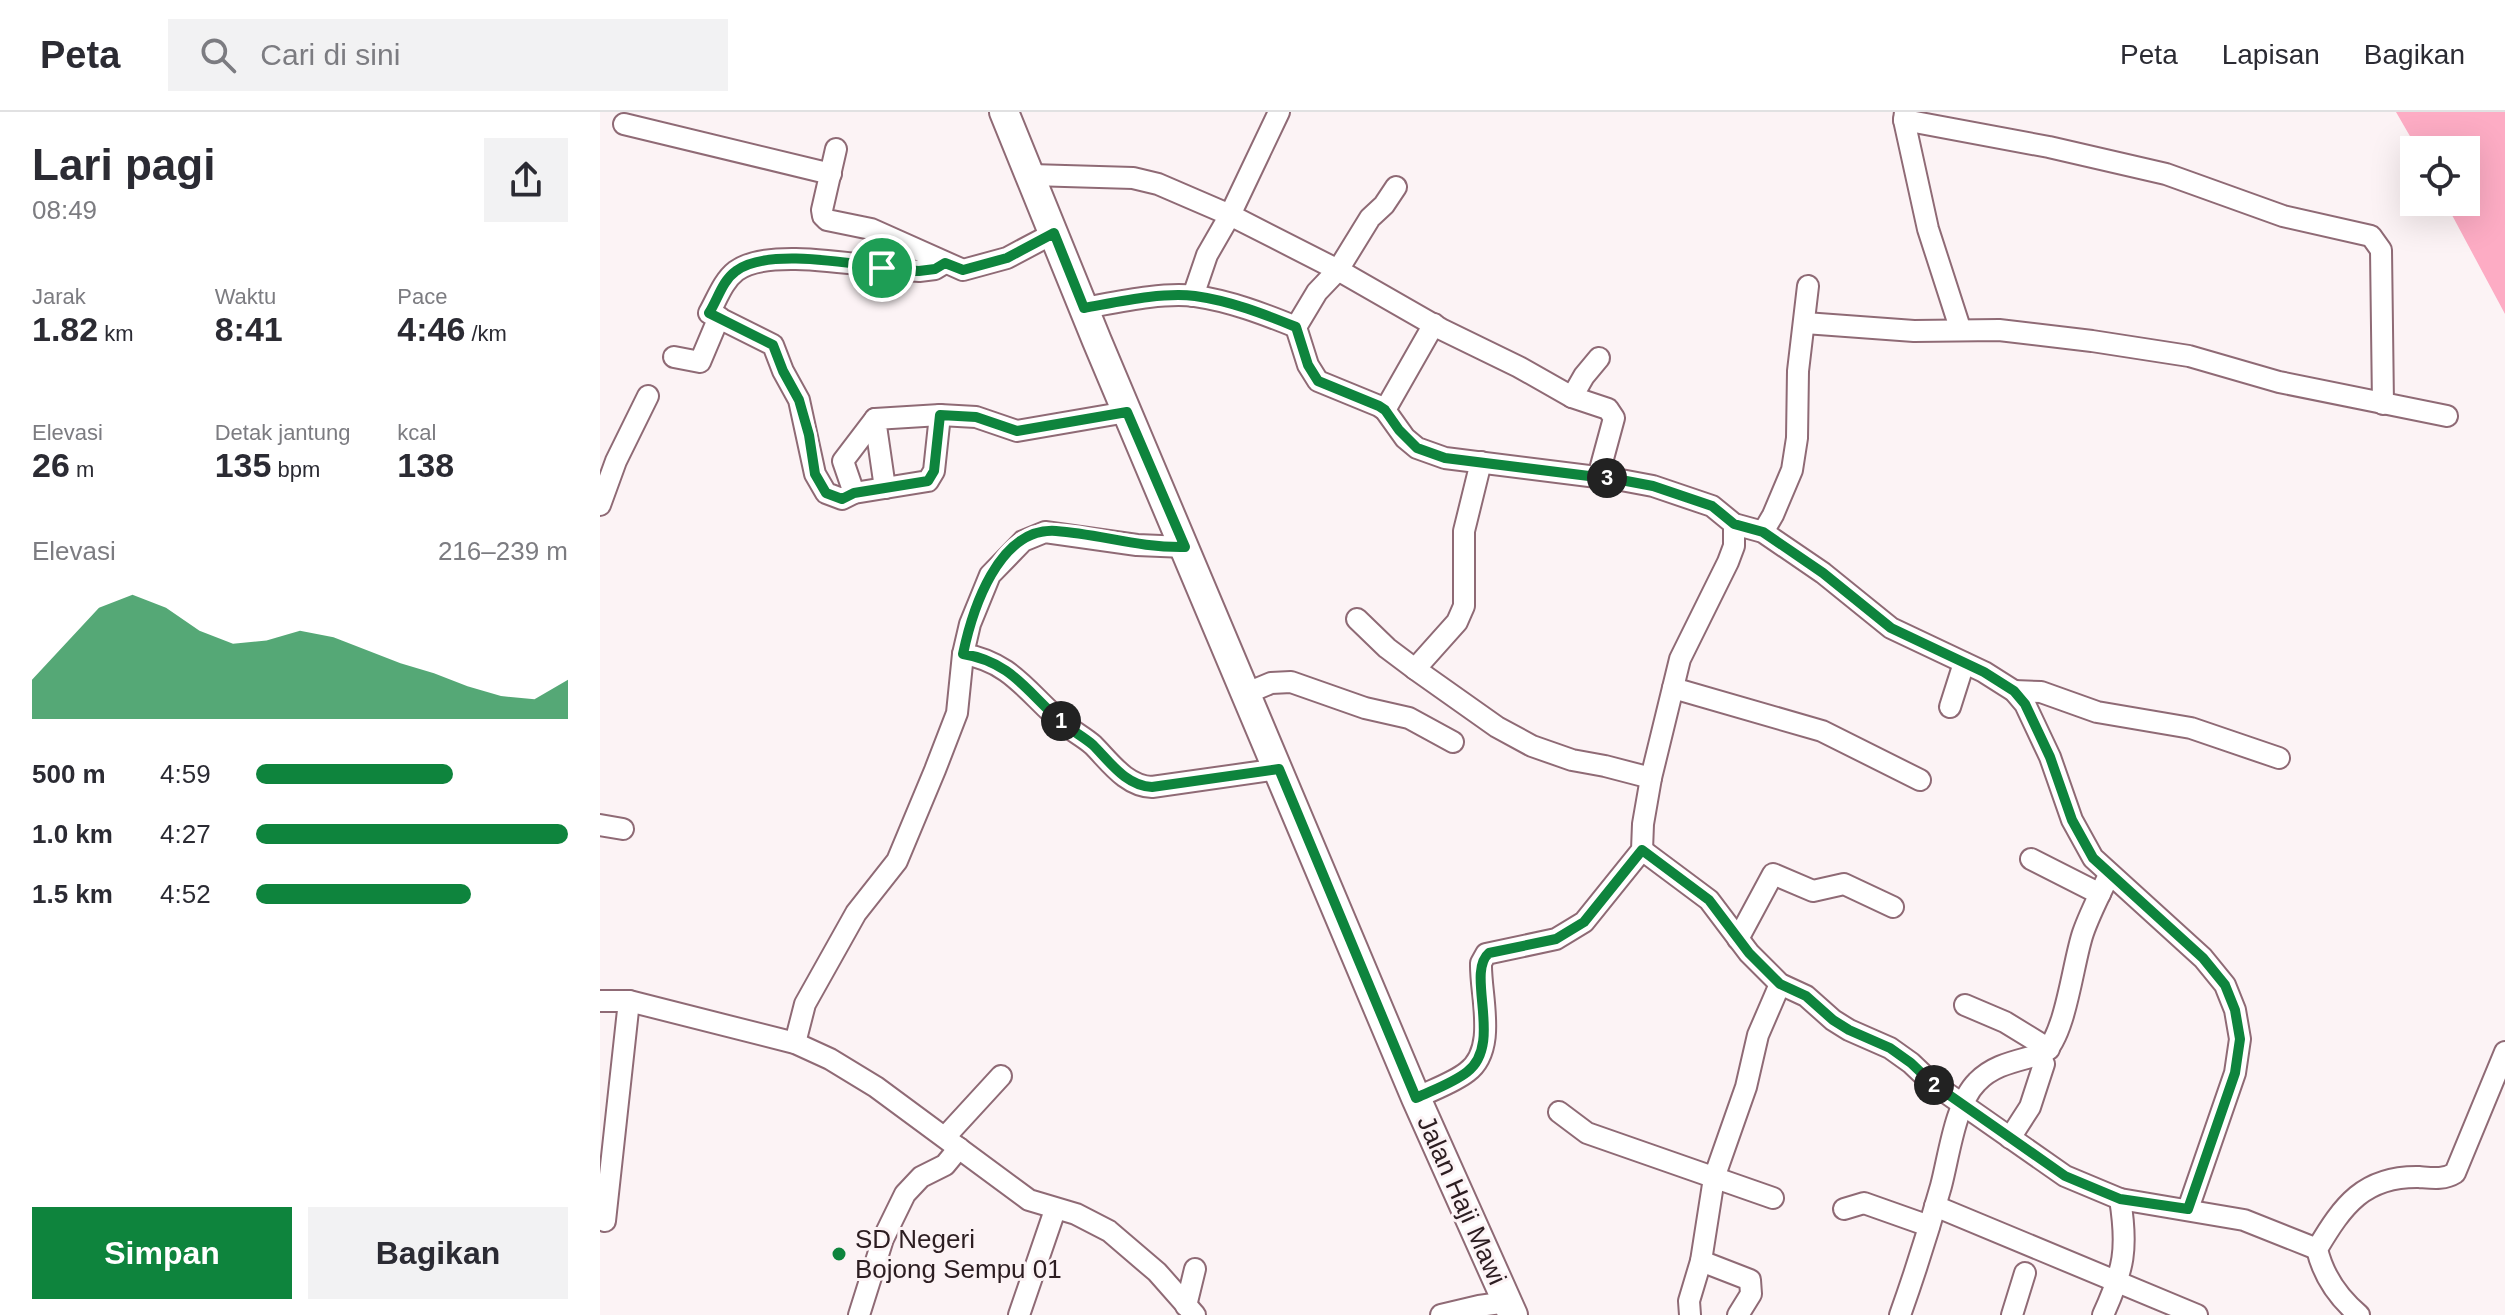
<!DOCTYPE html>
<html lang="id">
<head>
<meta charset="utf-8">
<style>
  :root { --surface:#fff; --page:#f2f2f3; --text:#2b2b33; --muted:#7c7c81; --line:#e1e1e2; --accent:#0e843d }
  body { margin:0; font-family:Arial,sans-serif; background:var(--page); color:var(--text); height:100vh; display:flex; flex-direction:column; font-size:30px; white-space:nowrap }
  * { box-sizing:border-box; margin:0 }
  p { font-size:26px; color:var(--muted) }
  .icon { flex:none; width:44px; height:44px; fill:none; stroke:currentColor; stroke-width:2; stroke-linecap:round; stroke-linejoin:round }
  .map { position:relative; flex:1; overflow:hidden }
  .side { display:flex; flex-direction:column; background:var(--surface); width:600px }
  .side>* { flex:none }
  .tools { position:absolute; left:1800px; top:24px; display:grid; gap:16px }
  .tools a { display:grid; place-items:center; width:80px; height:80px; border-radius:0px; background:var(--surface); box-shadow:0 8px 32px #0002; font-size:40px }
  .pin { position:absolute; display:grid; place-items:center; width:68px; height:68px; color:#fff; margin:-34px; border:4px solid #fff; border-radius:50%; box-shadow:0 2px 8px #0007 }
  .km { position:absolute; width:40px; height:40px; margin:-20px; border-radius:50%; background:#222; color:#fff; font-size:22px; line-height:40px; text-align:center }
  .round { display:grid; place-items:center; flex:none; width:84px; height:84px; border-radius:0px; background:var(--page) }
  .overview { display:flex; align-items:center; justify-content:space-between; height:136px; padding:0 32px }
  h1 { font-size:44px; font-weight:700; line-height:60px }
  .stats { display:grid; grid-template-columns:repeat(3,1fr); gap:12px; height:136px; padding:8px 32px }
  .stats div { display:grid; align-content:center }
  .stats b { font-size:34px; font-weight:700 }
  .stats small { font-size:22px; font-weight:400 }
  .stats p { font-size:22px }
  .chart { height:224px; padding:16px 32px }
  .chart p { display:flex; justify-content:space-between }
  .chart svg { width:100%; height:144px; margin-top:8px; fill:var(--accent); opacity:.7 }
  .button { display:flex; gap:16px; margin-top:auto; padding:16px 32px }
  .button a { flex:1; height:92px; border-radius:0px; background:var(--accent); color:#fff; font-size:32px; font-weight:700; line-height:92px; text-align:center }
  .button a+a { background:var(--page); color:var(--text) }
  ul { padding:0 32px; list-style:none; font-size:26px }
  li { display:grid; grid-template-columns:128px 96px 1fr; align-items:center; height:60px }
  li i { height:20px; border-radius:10px; background:var(--accent) }
  header { display:flex; align-items:center; gap:48px; box-sizing:border-box; height:112px; padding:0 40px; background:var(--surface); border-bottom:2px solid var(--line) }
  header strong { font-size:38px }
  nav { display:flex; gap:44px; margin-inline-start:auto; font-size:28px }
  .search { width:560px; height:72px; background:var(--page); display:flex; align-items:center; gap:20px; box-sizing:border-box; padding:0 28px; border-radius:0px; color:var(--muted); font-size:30px }
  main { display:flex; flex:1; min-height:0 }
  .map>svg:first-child { display:block }
  .green { fill:#fdacc4 }
  .lines { fill:none; stroke-linecap:round; stroke-linejoin:round }
  .street-casing { stroke:#8f6a75; stroke-width:24 }
  .secondary-casing { stroke:#8f6a75; stroke-width:32 }
  .street { stroke:#fff; stroke-width:20 }
  .secondary { stroke:#fff; stroke-width:28 }
  .route-casing { stroke:#fff; stroke-width:16 }
  .route { stroke:#0e843d; stroke-width:10 }
  .poi-dot { fill:#0e843d; stroke:#fcf3f5; stroke-width:3 }
  .labels { text-anchor:middle; dominant-baseline:central; stroke-width:6; stroke-linejoin:round; paint-order:stroke }
  .street-label { font-size:26px; fill:#2c1d21; stroke:#fcf3f5 }
  .poi-label { font-size:26px; fill:#2c1d21; stroke:#fcf3f5; text-anchor:start }
</style>
</head>
<body>
<header>
<strong>Peta</strong>
<div class="search"><svg class="icon" aria-label="search" viewBox="0 0 24 24"><circle cx="10" cy="10" r="6"/><path d="M15 15l6 6"/></svg>Cari di sini</div>
<nav><a>Peta</a><a>Lapisan</a><a>Bagikan</a></nav>
</header>
<main>
<section class="side">
<div class="overview"><div><h1>Lari pagi</h1><p>08:49</p></div><a class="round"><svg class="icon" aria-label="share" viewBox="0 0 24 24"><path d="M12 15V3M7 8l5-5 5 5M5 13v7h14v-7"/></svg></a></div>
<div class="stats">
<div><p>Jarak</p><b>1.82<small> km</small></b></div>
<div><p>Waktu</p><b>8:41</b></div>
<div><p>Pace</p><b>4:46<small> /km</small></b></div>
</div>
<div class="stats">
<div><p>Elevasi</p><b>26<small> m</small></b></div>
<div><p>Detak jantung</p><b>135<small> bpm</small></b></div>
<div><p>kcal</p><b>138</b></div>
</div>
<div class="chart"><p><span>Elevasi</span>216–239 m</p>
<svg viewBox="0 0 160 44" preserveAspectRatio="none"><path d="M0 44V32L10 21L20 10L30 6L40 10L50 17L60 21L70 20L80 17L90 19L100 23L110 27L120 30L130 34L140 37L150 38L160 32V44z"/></svg>
</div>
<ul>
<li><b>500 m</b>4:59<i style="width:63%"></i></li>
<li><b>1.0 km</b>4:27<i style="width:100%"></i></li>
<li><b>1.5 km</b>4:52<i style="width:69%"></i></li>
</ul>
<div class="button"><a>Simpan</a><a>Bagikan</a></div>
</section>
<div class="map">
<svg width="1905" height="1203" viewBox="0 0 1905 1203">
  <rect width="100%" height="100%" fill="#fcf3f5"/>
  <path class="green" d="M 1796,0 L 1905,0 L 1905,202 L 1845,90 L 1866,90 L 1866,38 L 1818,38 Z"/>
  <g class="lines">
    <g class="street-casing">
      <g id="street">
        <path d="M 1305,0 L 1304,8 L 1328,117 L 1360,216"/>
        <path d="M 1304,8 L 1449,35 L 1566,62 L 1683,104 L 1771,124 L 1781,138 L 1783,292"/>
        <path d="M 24,12 L 231,62"/>
        <path d="M 236,37 L 222,98 L 223,104 L 227,108 L 271,117 L 363,158 L 407,146 L 454,121"/>
        <path d="M 431,63 L 533,66 L 558,72 L 630,103 L 738,158 L 841,217 L 919,255 L 972,285 L 1008,297 L 1014,306 L 998,365"/>
        <path d="M 796,75 L 784,93 L 770,106 L 738,158 L 717,180 L 696,215 L 708,253 L 718,269 L 779,294 L 785,298 L 805,326 L 817,336 L 845,346 L 1021,368 L 1053,374 L 1112,394 L 1134,412 L 1163,420 L 1223,461 L 1291,516 L 1384,560 L 1414,579 L 1425,592 L 1450,645 L 1472,708 L 1493,746 L 1603,846 L 1625,873 L 1635,898 L 1640,927 L 1635,961 L 1588,1097"/>
        <path d="M 593,184 L 607,143 L 630,103 L 679,0"/>
        <path d="M 484,196 C 518,190 562,180 595,184 C 630,189 664,202 696,215"/>
        <path d="M 1205,211 L 1314,219 L 1399,218 L 1492,229 L 1589,244 L 1679,270 L 1847,304"/>
        <path d="M 74,245 L 100,250 L 119,205"/>
        <path d="M 972,285 L 984,264 L 999,246"/>
        <path d="M 785,298 L 834,212"/>
        <path d="M 340,303 L 334,359 L 328,369 L 254,381 L 242,387 L 226,381 L 215,362 L 199,288 L 183,259 L 173,233 L 109,201 C 117,187 123,169 136,159 C 171,133 273,157 319,159 L 335,157 L 345,151"/>
        <path d="M 285,376 L 275,307 L 340,303 L 376,305 L 417,319 L 527,300"/>
        <path d="M 254,381 L 243,349 L 275,307"/>
        <path d="M 0,393 L 16,349 L 48,284"/>
        <path d="M 1163,420 L 1173,403 L 1192,358 L 1197,326 L 1198,259 L 1208,174"/>
        <path d="M 757,507 L 787,536 L 815,557 L 897,615 L 932,634 L 972,648 L 1005,654 L 1051,666"/>
        <path d="M 363,542 C 412,550 428,582 463,611 C 472,619 484,625 493,633 C 510,650 526,674 552,675 L 679,657"/>
        <path d="M 815,557 L 857,510 L 864,494 L 864,419 L 881,350"/>
        <path d="M 1073,576 L 1222,619 L 1320,668"/>
        <path d="M 1414,579 L 1441,580 L 1497,600 L 1591,616 L 1679,646"/>
        <path d="M 647,581 L 671,571 L 691,570 L 765,596 L 809,606 L 853,630"/>
        <path d="M 1350,595 L 1364,551"/>
        <path d="M 0,713 L 23,717"/>
        <path d="M 1042,738 L 1109,788 L 1149,841 L 1180,872 L 1206,884 L 1233,908 L 1249,918 L 1290,936 L 1311,951 L 1332,971 L 1465,1064 L 1520,1087 L 1644,1108 L 1717,1137"/>
        <path d="M 1431,747 L 1500,782"/>
        <path d="M 1138,827 L 1173,762 L 1213,779 L 1244,772 L 1293,795"/>
        <path d="M 0,889 L 29,889 L 195,931 L 230,947 L 276,975 L 429,1088 L 476,1102 L 509,1119 L 557,1160 L 595,1203"/>
        <path d="M 1365,893 L 1405,910 L 1449,937"/>
        <path d="M 195,931 L 205,892 L 256,801 L 297,749 L 335,658 L 357,601 L 363,542 L 370,512 L 390,463 L 423,429 L 445,420 L 537,433 L 585,435"/>
        <path d="M 816,986 C 832,978 853,971 867,960 C 898,937 880,883 881,851 L 886,842 L 956,827 L 984,810 L 1042,738 L 1043,712 L 1051,666 L 1080,547 L 1128,450 L 1134,434 L 1134,412"/>
        <path d="M 959,1000 L 987,1021 L 1173,1086"/>
        <path d="M 345,1025 L 401,964"/>
        <path d="M 1410,1026 L 1430,995 L 1444,952"/>
        <path d="M 1335,1094 L 1597,1203"/>
        <path d="M 1244,1097 L 1264,1091 L 1329,1114"/>
        <path d="M 5,1109 L 29,889"/>
        <path d="M 1101,1149 L 1150,1168 L 1151,1182 L 1138,1203"/>
        <path d="M 586,1194 L 595,1157"/>
        <path d="M 259,1203 L 283,1127 L 305,1082 L 321,1065 L 345,1053 L 359,1036"/>
        <path d="M 419,1203 L 455,1098"/>
        <path d="M 841,1203 L 879,1194 L 908,1190"/>
        <path d="M 1090,1203 L 1089,1189 L 1101,1149 L 1114,1066 L 1146,975 L 1158,923 L 1180,872"/>
        <path d="M 1300,1203 C 1315,1161 1329,1117 1341,1074 C 1349,1044 1355,992 1377,970 C 1395,951 1420,949 1444,941 C 1466,922 1473,850 1483,821 C 1490,801 1500,782 1509,763"/>
        <path d="M 1412,1203 L 1425,1161"/>
        <path d="M 1503,1203 C 1524,1157 1528,1137 1520,1087"/>
        <path d="M 1759,1203 C 1739,1186 1723,1163 1717,1137 C 1743,1093 1764,1064 1819,1065 C 1832,1066 1844,1068 1855,1061 L 1905,940"/>
      </g>
    </g>
    <g class="secondary-casing">
      <path id="secondary" d="M 404,0 L 497,229 L 816,986 L 913,1203"/>
    </g>
    <use href="#street" class="street"/>
    <use href="#secondary" class="secondary"/>
  </g>
  <g class="lines">
    <g class="route-casing">
      <path id="route" d="M 454,121 L 484,196 C 518,190 561,180 595,184 C 631,189 664,202 696,215 L 708,253 L 718,269 L 779,294 L 785,298 L 799,318 L 817,336 L 845,346 L 1021,368 L 1053,374 L 1112,394 L 1134,412 L 1163,420 L 1223,461 L 1291,516 L 1384,560 L 1414,579 L 1425,592 L 1450,645 L 1472,708 L 1493,746 L 1603,846 L 1625,873 L 1635,898 L 1640,927 L 1635,961 L 1588,1097 L 1520,1087 L 1465,1064 L 1332,971 L 1311,951 L 1290,936 L 1249,918 L 1233,908 L 1206,884 L 1180,872 L 1149,841 L 1109,788 L 1042,738 L 984,810 L 956,827 L 889,841 C 865,861 904,932 867,960 C 853,971 833,978 816,986 L 679,657 L 552,675 C 526,674 510,650 493,633 C 484,625 472,619 463,611 C 428,582 413,550 363,542 C 372,499 398,415 456,419 C 500,422 538,436 585,435 L 527,300 L 417,319 L 376,305 L 340,303 L 334,359 L 328,369 L 254,381 L 242,387 L 226,381 L 215,362 L 209,323 L 199,288 L 183,259 L 173,233 L 109,201 C 118,187 122,169 136,159 C 172,132 273,157 319,159 L 335,157 L 345,151 L 363,158 L 407,146 Z"/>
    </g>
    <use href="#route" class="route"/>
  </g>
  <circle class="poi-dot" cx="239" cy="1142" r="8"/>
  <g class="labels">
    <g class="street-label">
      <text transform="translate(862 1088) rotate(66)">Jalan Haji Mawi</text>
    </g>
    <g class="poi-label">
      <text x="255" y="1127">SD Negeri<tspan x="255" dy="30">Bojong Sempu 01</tspan></text>
    </g>
  </g>
</svg>
<div class="tools">
<a><svg class="icon" aria-label="locate" viewBox="0 0 24 24"><circle cx="12" cy="12" r="6"/><path d="M12 2v4M12 18v4M2 12h4M18 12h4"/></svg></a>
</div>
<div class="pin" style="left:282px;top:156px;background:#1e9e55"><svg class="icon" aria-label="arrive" viewBox="0 0 24 24"><path d="M6 21V4h12l-3 4 3 4H6"/></svg></div>
<b class="km" style="left:461px;top:609px">1</b>
<b class="km" style="left:1334px;top:973px">2</b>
<b class="km" style="left:1007px;top:366px">3</b>
</div>
</main>
</body>
</html>
